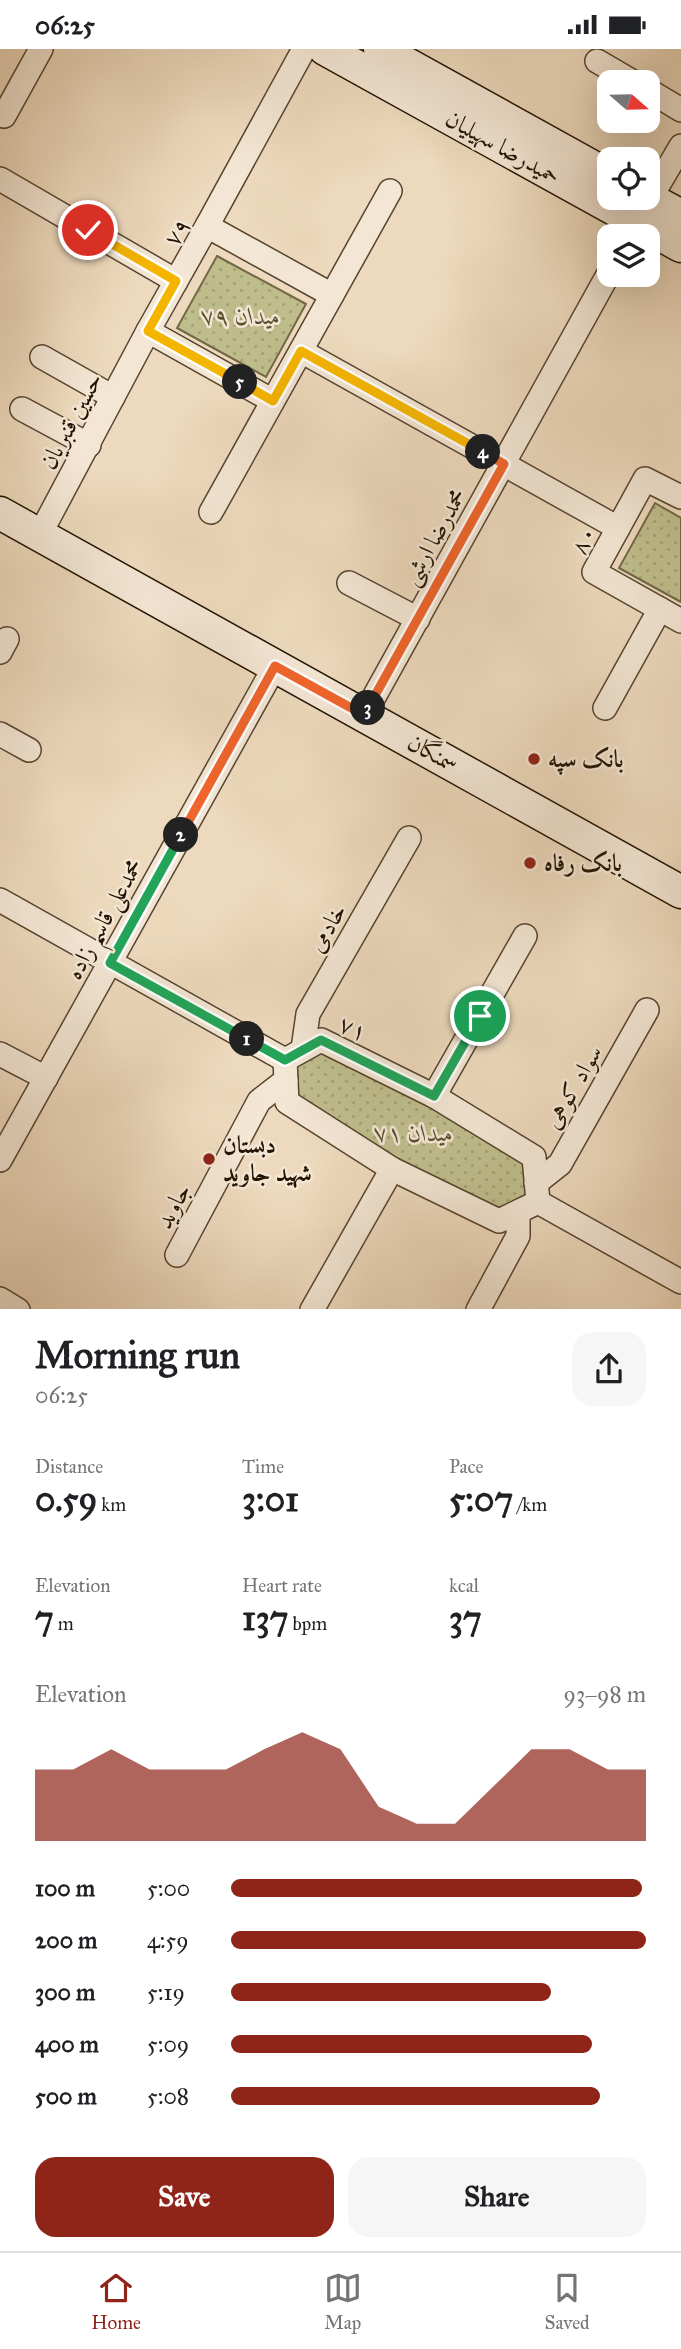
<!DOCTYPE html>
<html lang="en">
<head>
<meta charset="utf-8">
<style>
  :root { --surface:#fff; --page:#f6f6f6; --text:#202124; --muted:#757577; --line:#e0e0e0; --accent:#8f2418 }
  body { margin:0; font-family:"IM FELL Great Primer",Amiri,serif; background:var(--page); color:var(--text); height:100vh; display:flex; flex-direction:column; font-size:26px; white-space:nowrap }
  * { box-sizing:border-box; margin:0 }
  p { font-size:23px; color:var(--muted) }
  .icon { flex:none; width:38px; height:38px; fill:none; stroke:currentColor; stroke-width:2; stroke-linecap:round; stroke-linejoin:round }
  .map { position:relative; height:1260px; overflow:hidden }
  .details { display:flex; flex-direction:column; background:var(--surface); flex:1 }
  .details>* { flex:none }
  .needle { width:46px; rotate:110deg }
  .fabs { position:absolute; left:597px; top:21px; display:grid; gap:14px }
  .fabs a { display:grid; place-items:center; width:63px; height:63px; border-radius:14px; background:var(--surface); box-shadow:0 7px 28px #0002; font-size:35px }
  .pin { position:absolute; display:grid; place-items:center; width:60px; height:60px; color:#fff; margin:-30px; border:4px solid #fff; border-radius:50%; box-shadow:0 2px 7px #0007 }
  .km { position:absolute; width:35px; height:35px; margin:-18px; border-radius:50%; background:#222; color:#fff; font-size:19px; line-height:35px; text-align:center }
  .round { display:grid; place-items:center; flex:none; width:74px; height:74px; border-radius:21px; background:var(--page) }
  .overview { display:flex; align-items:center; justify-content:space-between; height:119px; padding:0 35px }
  h1 { font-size:38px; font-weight:700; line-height:52px }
  .figures { display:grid; grid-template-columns:repeat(3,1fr); gap:10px; height:119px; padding:7px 35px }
  .figures div { display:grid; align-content:center }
  .figures b { font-size:35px; font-weight:700 }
  .figures small { font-size:19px; font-weight:400 }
  .figures p { font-size:19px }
  .chart { height:196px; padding:14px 35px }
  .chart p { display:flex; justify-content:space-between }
  .chart svg { width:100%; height:126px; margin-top:7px; fill:var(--accent); opacity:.7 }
  .cta { display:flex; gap:14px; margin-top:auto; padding:14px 35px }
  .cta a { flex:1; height:80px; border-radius:21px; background:var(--accent); color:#fff; font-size:28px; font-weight:700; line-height:80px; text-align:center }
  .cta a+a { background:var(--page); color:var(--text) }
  ul { padding:0 35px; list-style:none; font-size:23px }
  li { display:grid; grid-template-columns:112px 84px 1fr; align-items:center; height:52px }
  li i { height:18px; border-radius:9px; background:var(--accent) }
  .status { display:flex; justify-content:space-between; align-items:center; height:49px; padding:0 35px; background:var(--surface); direction:ltr }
  .status svg { height:19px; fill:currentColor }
  .tabs { display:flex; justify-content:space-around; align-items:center; height:98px; border-top:2px solid var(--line); background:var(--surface); font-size:19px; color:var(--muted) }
  .tabs a { display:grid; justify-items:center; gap:4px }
  .tabs .selected { color:var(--accent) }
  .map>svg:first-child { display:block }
  .park { fill:url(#park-dots); stroke:#716846; stroke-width:2 }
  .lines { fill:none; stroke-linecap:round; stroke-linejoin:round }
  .minor-casing { stroke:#56442f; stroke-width:26 }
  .secondary-casing { stroke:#231300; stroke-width:35 }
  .minor { stroke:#f3e6d4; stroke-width:23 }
  .secondary { stroke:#f3e6d4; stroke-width:32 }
  .split-1-casing { stroke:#fff; stroke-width:14 }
  .split-2-casing { stroke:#fff; stroke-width:14 }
  .split-3-casing { stroke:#fff; stroke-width:14 }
  .split-4-casing { stroke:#fff; stroke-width:14 }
  .split-5-casing { stroke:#fff; stroke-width:14 }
  .split-6-casing { stroke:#fff; stroke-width:14 }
  .split-1 { stroke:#22a559; stroke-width:9 }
  .split-2 { stroke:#22a559; stroke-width:9 }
  .split-3 { stroke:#f0652b; stroke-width:9 }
  .split-4 { stroke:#f0652b; stroke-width:9 }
  .split-5 { stroke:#f5b400; stroke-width:9 }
  .split-6 { stroke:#f5b400; stroke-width:9 }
  .poi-dot { fill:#8f2418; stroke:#f3e6d4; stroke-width:2.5 }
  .labels { text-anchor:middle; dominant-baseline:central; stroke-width:5; stroke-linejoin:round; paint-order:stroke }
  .street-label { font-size:24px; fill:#231300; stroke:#f3e6d4 }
  .park-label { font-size:24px; font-style:italic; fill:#5a4e31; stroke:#f3e6d4 }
  .poi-label { font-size:24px; font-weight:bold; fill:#231300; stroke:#f3e6d4; text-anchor:start }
</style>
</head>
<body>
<div class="status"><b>06:25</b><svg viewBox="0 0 49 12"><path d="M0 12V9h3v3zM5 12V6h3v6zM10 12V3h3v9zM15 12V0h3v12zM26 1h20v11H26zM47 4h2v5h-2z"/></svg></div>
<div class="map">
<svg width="681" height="1261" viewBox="0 0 681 1261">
  <defs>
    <pattern id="park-dots" width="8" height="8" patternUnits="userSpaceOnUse" patternTransform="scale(1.75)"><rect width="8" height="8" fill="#bfbd8c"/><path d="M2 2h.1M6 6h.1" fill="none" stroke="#a4a277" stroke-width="1.8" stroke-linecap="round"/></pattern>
  </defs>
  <rect width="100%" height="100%" fill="#edd9bd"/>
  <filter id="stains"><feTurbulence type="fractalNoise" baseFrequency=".00286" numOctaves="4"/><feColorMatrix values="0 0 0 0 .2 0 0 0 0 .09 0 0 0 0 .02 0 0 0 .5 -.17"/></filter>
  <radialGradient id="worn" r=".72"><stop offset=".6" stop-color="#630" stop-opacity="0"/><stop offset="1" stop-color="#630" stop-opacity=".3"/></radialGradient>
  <g class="park">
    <path d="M 217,207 L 306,255 L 266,328 L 177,279 Z"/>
    <path d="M 655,454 L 681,469 L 681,553 L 619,519 Z"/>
    <path d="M 321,991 L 534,1108 L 538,1153 L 499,1172 L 287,1053 L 285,1011 Z"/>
  </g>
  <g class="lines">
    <g class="minor-casing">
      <g id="minor">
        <path d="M 597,12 L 633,33"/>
        <path d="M 648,41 L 681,61"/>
        <path d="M 4,67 L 41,0"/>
        <path d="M 0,130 L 176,232"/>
        <path d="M 650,150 L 681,97"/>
        <path d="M 207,177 L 304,0"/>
        <path d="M 332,246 L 390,142"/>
        <path d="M 301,302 L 618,479"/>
        <path d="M 42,308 L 113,348"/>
        <path d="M 22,360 L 89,396"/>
        <path d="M 681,448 L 645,430 L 594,523 L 681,572"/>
        <path d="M 211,463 L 332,246 L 207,177 L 148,282 L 273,352"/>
        <path d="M 39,487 L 148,282"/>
        <path d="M 349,534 L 418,570"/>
        <path d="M 0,603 L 7,590"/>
        <path d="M 605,659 L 660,560"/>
        <path d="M 364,666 L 609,224"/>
        <path d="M 0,685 L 29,701"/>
        <path d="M 0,851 L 285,1011"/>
        <path d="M 321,991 L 434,1047 L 534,1108 L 538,1153 L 499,1172 L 392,1120 L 287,1053 L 285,1011 Z"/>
        <path d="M 303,1000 L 308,965 L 409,789"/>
        <path d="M 0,1005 L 46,1029"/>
        <path d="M 434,1047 L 525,887"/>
        <path d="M 0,1111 L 275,617"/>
        <path d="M 536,1134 L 560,1115 L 647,961"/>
        <path d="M 538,1153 L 681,1233"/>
        <path d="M 177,1206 L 259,1052 L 286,1031"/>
        <path d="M 0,1250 L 18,1261"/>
        <path d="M 312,1261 L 392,1120"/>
        <path d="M 478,1261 L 518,1187 L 518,1163"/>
      </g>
    </g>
    <g class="secondary-casing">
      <g id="secondary">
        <path d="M 325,0 L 681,197"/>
        <path d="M 380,0 L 609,127"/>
        <path d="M 648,149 L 681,167"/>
        <path d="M 0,464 L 681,843"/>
      </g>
    </g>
    <use href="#minor" class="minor"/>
    <use href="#secondary" class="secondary"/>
  </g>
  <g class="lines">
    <g class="split-1-casing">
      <path id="split-1" d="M 247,990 L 285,1011 L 321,991 L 434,1047 L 480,967"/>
    </g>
    <g class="split-2-casing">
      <path id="split-2" d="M 181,786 L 110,914 L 247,990"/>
    </g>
    <g class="split-3-casing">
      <path id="split-3" d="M 181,786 L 275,617 L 364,666 L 368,659"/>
    </g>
    <g class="split-4-casing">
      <path id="split-4" d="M 368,659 L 504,415 L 483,403"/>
    </g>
    <g class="split-5-casing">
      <path id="split-5" d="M 240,333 L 273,352 L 301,302 L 483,403"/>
    </g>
    <g class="split-6-casing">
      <path id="split-6" d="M 88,181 L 176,232 L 148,282 L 240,333"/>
    </g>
    <use href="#split-1" class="split-1"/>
    <use href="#split-2" class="split-2"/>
    <use href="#split-3" class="split-3"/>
    <use href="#split-4" class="split-4"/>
    <use href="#split-5" class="split-5"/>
    <use href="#split-6" class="split-6"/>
  </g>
  <g class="poi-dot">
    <circle cx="534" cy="710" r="7"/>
    <circle cx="530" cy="814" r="7"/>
    <circle cx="209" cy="1110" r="7"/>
  </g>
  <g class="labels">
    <g class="street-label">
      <text transform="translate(503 98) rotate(29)">حمیدرضا سهیلیان</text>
      <text transform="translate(177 183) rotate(-55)">۷۹</text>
      <text transform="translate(71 372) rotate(-62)">حسین قنبریان</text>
      <text transform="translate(434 488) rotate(-61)">محمدرضا ارشی</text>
      <text transform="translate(583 491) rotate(-64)">۸۰</text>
      <text transform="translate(433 704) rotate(29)">سمنگان</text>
      <text transform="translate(104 870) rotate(-61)">محمدعلی قاسم زاده</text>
      <text transform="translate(327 879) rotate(-60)">خادمی</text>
      <text transform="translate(353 979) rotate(24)">۷۱</text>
      <text transform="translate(573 1038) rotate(-60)">سواد کوهی</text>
      <text transform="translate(173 1157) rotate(-62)">جاوید</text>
    </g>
    <g class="park-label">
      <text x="241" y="267">میدان ۷۹</text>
      <text x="414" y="1084">میدان ۷۱</text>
    </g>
    <g class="poi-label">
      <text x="548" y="710">بانک سپه</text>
      <text x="544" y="814">بانک رفاه</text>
      <text x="223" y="1096">دبستان<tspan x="223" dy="28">شهید جاوید</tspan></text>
    </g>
  </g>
  <rect width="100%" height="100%" filter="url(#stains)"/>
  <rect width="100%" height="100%" fill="url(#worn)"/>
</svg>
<div class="fabs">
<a><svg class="needle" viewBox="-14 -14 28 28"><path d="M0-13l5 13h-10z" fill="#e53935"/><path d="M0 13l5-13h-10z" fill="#757577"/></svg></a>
<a><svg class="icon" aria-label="locate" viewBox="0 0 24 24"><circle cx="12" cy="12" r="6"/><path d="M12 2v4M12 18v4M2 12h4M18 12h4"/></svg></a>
<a><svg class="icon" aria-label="layers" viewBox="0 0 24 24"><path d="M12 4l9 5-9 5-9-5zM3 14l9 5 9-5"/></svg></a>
</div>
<div class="pin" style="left:480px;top:967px;background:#1e9e55"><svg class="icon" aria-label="arrive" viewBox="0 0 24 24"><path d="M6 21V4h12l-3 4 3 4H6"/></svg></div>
<div class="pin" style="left:88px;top:181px;background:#d93025"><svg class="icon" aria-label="check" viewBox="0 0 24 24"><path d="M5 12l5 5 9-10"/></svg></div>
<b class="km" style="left:247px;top:990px">1</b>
<b class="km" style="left:181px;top:786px">2</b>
<b class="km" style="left:368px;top:659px">3</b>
<b class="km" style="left:483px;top:403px">4</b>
<b class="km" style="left:240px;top:333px">5</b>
</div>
<section class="details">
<div class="overview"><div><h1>Morning run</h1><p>06:25</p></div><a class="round"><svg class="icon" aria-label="share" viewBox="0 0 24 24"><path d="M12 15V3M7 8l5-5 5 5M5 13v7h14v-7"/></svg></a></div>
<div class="figures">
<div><p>Distance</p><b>0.59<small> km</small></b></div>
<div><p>Time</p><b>3:01</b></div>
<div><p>Pace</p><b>5:07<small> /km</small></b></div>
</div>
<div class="figures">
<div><p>Elevation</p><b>7<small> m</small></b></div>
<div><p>Heart rate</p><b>137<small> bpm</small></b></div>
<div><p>kcal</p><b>37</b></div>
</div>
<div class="chart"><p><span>Elevation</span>93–98 m</p>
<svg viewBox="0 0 160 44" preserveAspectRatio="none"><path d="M0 44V19L10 19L20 12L30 19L40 19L50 19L60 12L70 6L80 12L90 32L100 38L110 38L120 25L130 12L140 12L150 19L160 19V44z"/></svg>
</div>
<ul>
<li><b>100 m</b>5:00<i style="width:99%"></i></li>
<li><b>200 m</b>4:59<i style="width:100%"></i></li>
<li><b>300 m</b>5:19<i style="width:77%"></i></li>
<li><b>400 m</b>5:09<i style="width:87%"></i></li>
<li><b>500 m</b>5:08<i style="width:89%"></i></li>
</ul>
<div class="cta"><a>Save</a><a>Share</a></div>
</section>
<nav class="tabs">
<a class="selected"><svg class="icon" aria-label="home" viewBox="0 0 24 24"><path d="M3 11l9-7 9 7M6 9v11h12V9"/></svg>Home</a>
<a><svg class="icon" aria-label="map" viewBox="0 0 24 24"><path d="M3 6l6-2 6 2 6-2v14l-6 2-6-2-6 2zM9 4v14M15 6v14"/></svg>Map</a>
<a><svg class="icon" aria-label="saved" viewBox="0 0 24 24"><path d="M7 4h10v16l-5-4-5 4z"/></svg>Saved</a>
</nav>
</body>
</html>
